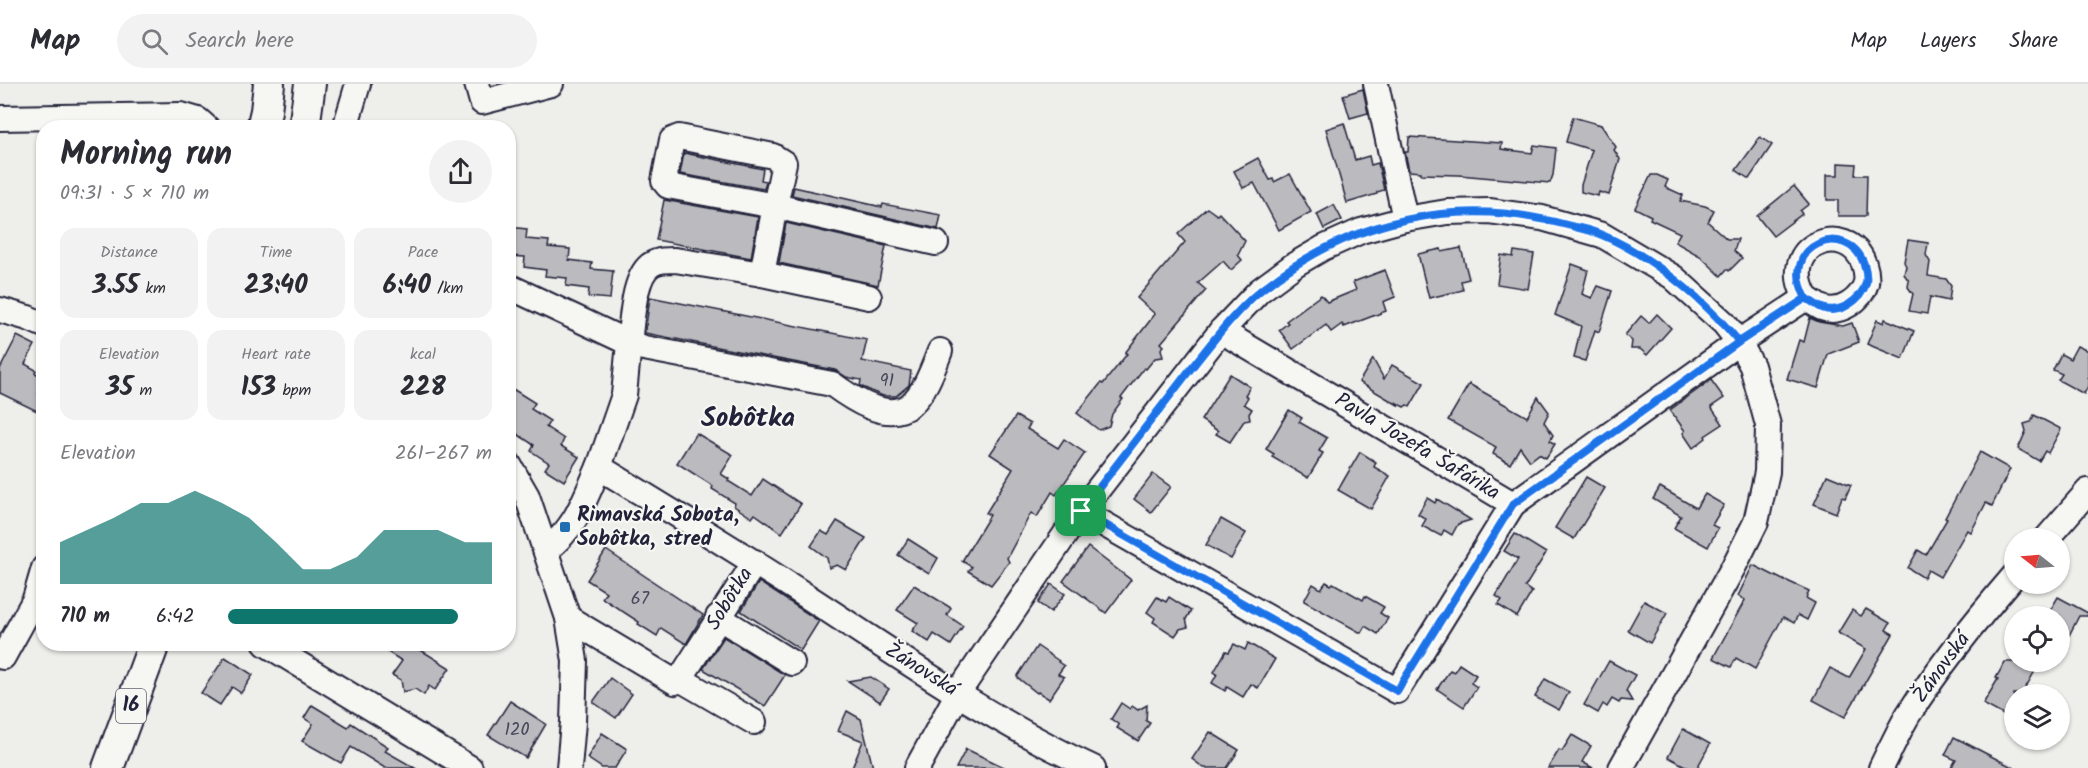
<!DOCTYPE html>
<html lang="en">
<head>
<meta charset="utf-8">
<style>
  :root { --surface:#fff; --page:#f2f2f3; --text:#2b2b33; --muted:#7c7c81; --line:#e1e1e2; --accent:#0f766e }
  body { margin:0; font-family:Kalam,sans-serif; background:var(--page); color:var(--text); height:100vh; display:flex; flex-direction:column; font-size:22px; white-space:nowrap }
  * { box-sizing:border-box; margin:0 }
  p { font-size:20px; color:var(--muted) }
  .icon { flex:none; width:33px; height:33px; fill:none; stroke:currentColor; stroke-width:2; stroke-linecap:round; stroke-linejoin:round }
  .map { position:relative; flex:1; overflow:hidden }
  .details { position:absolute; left:36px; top:36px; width:480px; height:531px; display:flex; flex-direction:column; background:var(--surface); border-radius:24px; box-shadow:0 2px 4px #0004 }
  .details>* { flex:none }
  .needle { width:39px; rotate:287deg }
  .controls { position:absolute; left:2004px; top:444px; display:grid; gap:12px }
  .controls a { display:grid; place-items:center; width:66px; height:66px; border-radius:50%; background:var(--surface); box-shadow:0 2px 4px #0004; font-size:30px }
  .pin { position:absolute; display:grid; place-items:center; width:51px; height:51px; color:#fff; margin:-26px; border-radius:12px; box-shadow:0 3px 9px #0006 }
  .round { display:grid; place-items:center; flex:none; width:63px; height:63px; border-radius:32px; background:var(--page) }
  .summary { display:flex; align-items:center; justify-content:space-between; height:102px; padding:0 24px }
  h1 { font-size:33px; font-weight:700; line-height:45px }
  .metrics { display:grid; grid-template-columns:repeat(3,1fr); gap:9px; height:102px; padding:6px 24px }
  .metrics div { display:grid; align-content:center; border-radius:15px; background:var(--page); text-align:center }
  .metrics b { font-size:26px; font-weight:700 }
  .metrics small { font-size:16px; font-weight:400 }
  .metrics p { font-size:16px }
  .chart { height:168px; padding:12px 24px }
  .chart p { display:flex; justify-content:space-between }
  .chart svg { width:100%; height:108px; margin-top:6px; fill:var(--accent); opacity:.7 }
  ul { padding:0 24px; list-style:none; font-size:20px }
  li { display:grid; grid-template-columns:96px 72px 1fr; align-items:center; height:45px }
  li i { height:15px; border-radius:8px; background:var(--accent) }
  header { display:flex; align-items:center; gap:36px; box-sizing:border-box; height:84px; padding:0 30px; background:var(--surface); border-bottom:2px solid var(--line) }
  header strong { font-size:28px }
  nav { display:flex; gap:33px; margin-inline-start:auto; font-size:21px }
  .search { width:420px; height:54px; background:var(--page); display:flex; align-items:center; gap:15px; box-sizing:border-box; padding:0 21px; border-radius:33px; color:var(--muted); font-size:22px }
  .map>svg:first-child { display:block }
  .building { fill:#bbbbbf; stroke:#22223b; stroke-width:1.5 }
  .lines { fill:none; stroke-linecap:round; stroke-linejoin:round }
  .minor-casing { stroke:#22223b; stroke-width:28 }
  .major-casing { stroke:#22223b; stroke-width:34 }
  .minor { stroke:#f6f6f2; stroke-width:24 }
  .major { stroke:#f6f6f2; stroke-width:30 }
  .route-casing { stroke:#fff; stroke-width:12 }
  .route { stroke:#1a73e8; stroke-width:8 }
  .poi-dot { fill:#1f6fb2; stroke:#f6f6f2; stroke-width:2 }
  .labels { text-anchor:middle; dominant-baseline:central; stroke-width:4.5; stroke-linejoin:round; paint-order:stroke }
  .number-label { font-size:18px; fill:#48485c }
  .shield { fill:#f6f6f2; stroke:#626272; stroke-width:1.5 }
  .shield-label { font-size:20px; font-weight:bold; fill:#22223b }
  .street-label { font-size:21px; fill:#22223b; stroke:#f6f6f2 }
  .poi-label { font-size:21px; font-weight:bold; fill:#22223b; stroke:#f6f6f2; text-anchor:start }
  .district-label { font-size:27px; font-weight:bold; fill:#22223b; stroke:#f6f6f2 }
</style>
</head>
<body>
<header>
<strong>Map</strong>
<div class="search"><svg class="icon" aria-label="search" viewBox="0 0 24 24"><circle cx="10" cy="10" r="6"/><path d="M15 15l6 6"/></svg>Search here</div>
<nav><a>Map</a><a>Layers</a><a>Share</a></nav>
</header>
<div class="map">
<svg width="2088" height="684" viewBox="0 0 2088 684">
  <rect width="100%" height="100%" fill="#eeeeeb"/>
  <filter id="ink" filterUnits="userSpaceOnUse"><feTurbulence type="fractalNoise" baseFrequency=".0167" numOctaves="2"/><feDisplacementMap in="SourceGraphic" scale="12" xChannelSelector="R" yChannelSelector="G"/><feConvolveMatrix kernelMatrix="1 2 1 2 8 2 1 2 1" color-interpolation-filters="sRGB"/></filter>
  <g filter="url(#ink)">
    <g class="building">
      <path d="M 1363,5 L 1368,29 L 1350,34 L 1343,11 Z"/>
      <path d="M 1573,33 L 1601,41 L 1616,63 L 1614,66 L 1620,75 L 1609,111 L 1599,108 L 1598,112 L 1581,108 L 1581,101 L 1592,66 L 1566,58 Z"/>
      <path d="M 1344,39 L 1355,76 L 1369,72 L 1371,81 L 1378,79 L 1384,106 L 1377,108 L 1377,110 L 1347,119 L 1326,45 Z"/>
      <path d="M 1409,53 L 1502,59 L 1501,65 L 1532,69 L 1534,61 L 1556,64 L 1553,91 L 1550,99 L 1459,91 L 1421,90 L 1421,88 L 1409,87 L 1405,68 L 1408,68 Z"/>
      <path d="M 1760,53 L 1772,61 L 1749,95 L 1736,86 Z"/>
      <path d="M 684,69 L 763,85 L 761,96 L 766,97 L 764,105 L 680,90 Z"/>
      <path d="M 1258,74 L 1270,96 L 1273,95 L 1274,98 L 1290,90 L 1311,128 L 1279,146 L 1254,99 L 1243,104 L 1234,87 Z"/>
      <path d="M 1838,79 L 1856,80 L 1855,91 L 1867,91 L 1866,132 L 1838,132 L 1838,116 L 1827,116 L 1827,91 L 1838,91 Z"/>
      <path d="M 1651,91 L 1657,91 L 1668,96 L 1665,103 L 1683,111 L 1680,117 L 1705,122 L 1714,126 L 1708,138 L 1727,155 L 1738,155 L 1734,167 L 1742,174 L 1729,187 L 1727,185 L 1721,192 L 1700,172 L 1675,158 L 1680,149 L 1650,135 L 1651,132 L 1635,124 Z"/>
      <path d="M 1794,102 L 1809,120 L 1800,127 L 1802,130 L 1773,152 L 1757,132 Z"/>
      <path d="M 794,103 L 882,123 L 883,120 L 941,131 L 938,145 L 792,111 Z"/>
      <path d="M 664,116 L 758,133 L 751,174 L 656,156 Z"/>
      <path d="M 1334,121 L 1342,136 L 1324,145 L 1317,130 Z"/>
      <path d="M 1207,124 L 1217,131 L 1219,129 L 1245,157 L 1238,171 L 1242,176 L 1231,186 L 1223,177 L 1198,199 L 1206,206 L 1161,259 L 1164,262 L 1161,265 L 1163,273 L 1155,274 L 1146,285 L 1144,284 L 1121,314 L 1123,315 L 1112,330 L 1109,342 L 1099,346 L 1077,329 L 1101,299 L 1103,300 L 1127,270 L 1125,269 L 1155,230 L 1137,214 L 1185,158 L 1178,150 Z"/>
      <path d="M 786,139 L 886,162 L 878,201 L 779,179 Z"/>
      <path d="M 508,143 L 527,145 L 526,155 L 549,157 L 548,163 L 570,165 L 569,176 L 592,179 L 591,185 L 613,187 L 610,215 L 588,213 L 589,205 L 566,202 L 567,194 L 545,192 L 546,186 L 524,183 L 525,173 L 508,172 Z"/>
      <path d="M 1908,156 L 1928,159 L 1926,171 L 1930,178 L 1928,192 L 1946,195 L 1951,202 L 1949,217 L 1930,213 L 1927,230 L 1909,227 L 1913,210 L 1908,203 L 1909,197 L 1904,190 L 1906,182 L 1904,178 Z"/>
      <path d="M 1461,164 L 1469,195 L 1461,197 L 1463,206 L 1429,214 L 1418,170 L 1441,165 L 1442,168 Z"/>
      <path d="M 1514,167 L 1534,170 L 1528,205 L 1497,200 L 1501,171 L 1513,173 Z"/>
      <path d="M 1572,180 L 1588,186 L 1582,210 L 1592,214 L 1598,202 L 1612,207 L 1599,248 L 1595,246 L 1585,277 L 1574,274 L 1581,242 L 1555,231 Z"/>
      <path d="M 1385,186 L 1395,213 L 1383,218 L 1386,227 L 1344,243 L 1342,240 L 1331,248 L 1326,241 L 1293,265 L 1279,246 L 1288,239 L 1286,237 L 1321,211 L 1327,218 L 1356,206 L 1353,198 Z"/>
      <path d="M 650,213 L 867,256 L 862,277 L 911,287 L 909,301 L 896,312 L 883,312 L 860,302 L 861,296 L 846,293 L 835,286 L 645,249 Z"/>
      <path d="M 1657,230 L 1671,244 L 1647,271 L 1640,265 L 1631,265 L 1632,257 L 1625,251 L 1641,232 L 1649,239 Z"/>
      <path d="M 1810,234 L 1819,238 L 1843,242 L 1852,239 L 1859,258 L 1828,270 L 1818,304 L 1787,295 L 1799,256 L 1804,258 Z"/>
      <path d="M 1885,235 L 1914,247 L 1903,275 L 1867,260 L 1877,236 L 1884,239 Z"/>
      <path d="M 17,252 L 35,261 L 25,280 L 36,286 L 35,289 L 44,293 L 44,299 L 38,310 L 43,313 L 37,327 L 0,309 L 0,285 Z"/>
      <path d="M 2077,262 L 2088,267 L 2088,302 L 2084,310 L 2058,296 L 2062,290 L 2053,286 L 2061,270 L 2070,275 Z"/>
      <path d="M 1373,275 L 1384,295 L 1392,281 L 1424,299 L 1410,323 L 1407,321 L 1404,323 L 1397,319 L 1398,321 L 1359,298 Z"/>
      <path d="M 1230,290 L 1250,303 L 1245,311 L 1248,313 L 1244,320 L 1252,325 L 1249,330 L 1250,336 L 1244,337 L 1230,358 L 1216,350 L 1218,347 L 1201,336 Z"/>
      <path d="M 1711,296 L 1724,314 L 1711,323 L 1723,340 L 1705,352 L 1706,354 L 1693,364 L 1683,349 L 1685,347 L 1670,326 Z"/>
      <path d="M 1469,300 L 1527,333 L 1538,313 L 1549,328 L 1544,338 L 1553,351 L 1550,357 L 1555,360 L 1546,374 L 1539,370 L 1530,377 L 1520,363 L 1510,380 L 1493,370 L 1496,363 L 1448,336 Z"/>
      <path d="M 508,302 L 535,319 L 531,325 L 550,337 L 546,343 L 564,355 L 561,362 L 579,373 L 564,397 L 545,385 L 549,379 L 531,367 L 534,361 L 508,344 Z"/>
      <path d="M 1289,326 L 1302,334 L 1299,338 L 1327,354 L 1319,367 L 1323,369 L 1308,394 L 1272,373 L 1274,370 L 1266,365 Z"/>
      <path d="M 2034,331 L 2061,345 L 2048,369 L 2045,367 L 2039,377 L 2018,365 L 2026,347 L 2024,340 L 2031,338 Z"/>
      <path d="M 1016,332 L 1030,340 L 1027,345 L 1058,364 L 1064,355 L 1085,369 L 1056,411 L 1052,408 L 1037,433 L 1031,429 L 1007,474 L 1009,478 L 991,501 L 968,487 L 972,483 L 962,477 L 990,431 L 986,429 L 1013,385 L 990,370 Z"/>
      <path d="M 696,349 L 733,371 L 721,390 L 729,395 L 728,397 L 752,412 L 763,395 L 801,420 L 782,449 L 755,430 L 752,434 L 734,422 L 735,419 L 712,405 L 713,402 L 677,379 Z"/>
      <path d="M 1360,368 L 1376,378 L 1374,383 L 1390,392 L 1371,425 L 1338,406 Z"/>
      <path d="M 1980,368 L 2010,385 L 1992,422 L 1986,419 L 1971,448 L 1967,446 L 1940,493 L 1928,486 L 1924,494 L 1908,484 L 1918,466 L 1926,471 L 1947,435 L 1945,434 Z"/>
      <path d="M 1153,390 L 1171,403 L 1151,428 L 1134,415 Z"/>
      <path d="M 1827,391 L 1851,401 L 1845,414 L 1842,413 L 1836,429 L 1814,420 Z"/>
      <path d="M 1586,393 L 1605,404 L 1574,455 L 1555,444 Z"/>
      <path d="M 1660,403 L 1696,424 L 1705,410 L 1724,421 L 1712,441 L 1718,444 L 1708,463 L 1674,444 L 1681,432 L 1653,415 Z"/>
      <path d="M 1427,414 L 1435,419 L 1437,415 L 1471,436 L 1458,440 L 1452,451 L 1444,446 L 1441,452 L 1422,442 L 1426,435 L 1418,430 Z"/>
      <path d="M 1221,435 L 1246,449 L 1231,475 L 1206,461 Z"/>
      <path d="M 837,437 L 866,454 L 846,486 L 837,481 L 829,484 L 827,474 L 811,462 L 821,447 L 828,451 Z"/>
      <path d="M 1515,450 L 1546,469 L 1525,503 L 1532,508 L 1517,533 L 1498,521 L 1502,516 L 1496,512 L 1518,475 L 1504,467 Z"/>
      <path d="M 908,455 L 938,474 L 929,490 L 898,471 Z"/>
      <path d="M 1088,463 L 1131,496 L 1106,529 L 1063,497 Z"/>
      <path d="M 606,466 L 703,531 L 686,560 L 661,544 L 657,552 L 638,540 L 639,538 L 602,514 L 606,508 L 587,496 Z"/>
      <path d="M 1753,481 L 1785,497 L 1785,496 L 1809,507 L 1806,514 L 1815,519 L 1807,536 L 1798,531 L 1794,539 L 1783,533 L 1755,585 L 1736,574 L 1731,583 L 1713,574 L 1745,516 L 1738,512 Z"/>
      <path d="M 759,498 L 819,537 L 801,566 L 741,527 Z"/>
      <path d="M 1326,498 L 1331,501 L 1333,499 L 1363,516 L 1365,512 L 1384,523 L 1380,529 L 1388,534 L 1378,550 L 1365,542 L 1361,549 L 1304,517 L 1313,500 L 1321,505 Z"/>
      <path d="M 1051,500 L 1065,510 L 1051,528 L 1038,519 Z"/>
      <path d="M 914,501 L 951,524 L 947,531 L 963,542 L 951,561 L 934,550 L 929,558 L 912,547 L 918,539 L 897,526 Z"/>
      <path d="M 1157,513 L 1166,518 L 1169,513 L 1191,527 L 1186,535 L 1188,543 L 1180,545 L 1175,552 L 1153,538 L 1155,534 L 1147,528 Z"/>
      <path d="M 2058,513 L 2088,529 L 2088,532 L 2079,532 L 2060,569 L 2060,532 L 2047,532 Z"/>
      <path d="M 1644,517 L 1667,529 L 1650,559 L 1628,546 Z"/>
      <path d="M 1866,525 L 1890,539 L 1886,546 L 1893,550 L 1845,633 L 1813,616 L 1830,584 L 1849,594 L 1866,565 L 1838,549 L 1852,526 L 1861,532 Z"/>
      <path d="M 724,553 L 785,591 L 765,622 L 703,585 Z"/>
      <path d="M 1248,559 L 1275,575 L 1258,604 L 1251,600 L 1243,613 L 1227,603 L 1225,607 L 1212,599 L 1217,590 L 1214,588 L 1226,567 L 1229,568 L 1234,560 L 1245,566 Z"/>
      <path d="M 375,560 L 411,560 L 450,584 L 435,606 L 429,602 L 424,611 L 415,605 L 403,608 L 401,596 L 392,591 L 402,577 Z"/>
      <path d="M 1037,562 L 1059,577 L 1058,578 L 1064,582 L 1058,590 L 1064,593 L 1049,615 L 1038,608 L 1037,609 L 1017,593 Z"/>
      <path d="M 225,573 L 253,591 L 241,609 L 232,603 L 220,621 L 201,609 Z"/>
      <path d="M 1609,577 L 1635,591 L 1626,607 L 1632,617 L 1621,616 L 1619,619 L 1612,615 L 1607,623 L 1603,620 L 1598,629 L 1584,621 Z"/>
      <path d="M 2005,578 L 2040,578 L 2022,610 L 2014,610 L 2014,618 L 2007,633 L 1983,620 L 1998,595 L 1996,594 Z"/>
      <path d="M 1459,580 L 1476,591 L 1471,599 L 1477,603 L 1464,623 L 1437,605 L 1450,586 L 1454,588 Z"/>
      <path d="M 871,593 L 889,605 L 880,618 L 848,597 Z"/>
      <path d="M 610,594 L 632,610 L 616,634 L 593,618 Z"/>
      <path d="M 1545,595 L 1569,608 L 1559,626 L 1535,613 Z"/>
      <path d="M 510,617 L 546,640 L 526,674 L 488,651 Z"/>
      <path d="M 1121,619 L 1130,625 L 1132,622 L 1138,626 L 1147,621 L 1146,637 L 1150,639 L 1138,657 L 1117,644 L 1119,641 L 1111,635 Z"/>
      <path d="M 312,621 L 348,643 L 351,639 L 388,663 L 385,667 L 415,684 L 385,684 L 351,663 L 341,679 L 302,657 L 313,640 L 304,634 Z"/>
      <path d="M 847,627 L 861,635 L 873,684 L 852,684 L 863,657 L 838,647 Z"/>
      <path d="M 1683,645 L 1710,660 L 1697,684 L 1689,684 L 1668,673 Z"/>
      <path d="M 1210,648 L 1239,666 L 1227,684 L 1204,684 L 1192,675 Z"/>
      <path d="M 602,649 L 627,665 L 615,684 L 602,684 L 587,674 Z"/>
      <path d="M 1572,651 L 1591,662 L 1582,678 L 1593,684 L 1548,684 L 1559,666 L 1562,667 Z"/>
      <path d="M 1954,653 L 2014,684 L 1951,684 L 1956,676 L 1945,671 Z"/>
      <path d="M 966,665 L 1006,684 L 956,684 Z"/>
    </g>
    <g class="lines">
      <g class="minor-casing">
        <g id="minor">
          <path d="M 477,0 L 482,18 L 551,0"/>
          <path d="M 1376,0 L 1405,135"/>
          <path d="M 0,34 L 181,31 L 198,36 L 207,44"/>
          <path d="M 345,44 L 358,0"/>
          <path d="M 762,190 L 775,122 L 668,102 L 664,97 L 672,56 L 679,53 L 773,72 L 784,79 L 775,122 L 936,159"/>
          <path d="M 508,202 L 629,259 L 624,311 L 599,383"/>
          <path d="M 869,213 L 762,190 L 675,176 C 667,176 659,176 652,180 C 633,191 632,239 629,259 L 644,264 L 832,300 C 851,314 887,339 910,321 C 925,308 933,285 940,267"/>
          <path d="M 0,226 L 28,234 L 44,241"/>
          <path d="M 508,379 L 527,412 L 568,534 L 575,577 L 573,638 L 569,684"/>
          <path d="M 1513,420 L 1739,258 L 1806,214 C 1811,217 1817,222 1822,224 C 1840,231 1861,216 1866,199 C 1867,193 1866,186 1864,180 C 1848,135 1776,160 1806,214"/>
          <path d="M 1081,427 L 1397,607 L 1513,420 L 1221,247"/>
          <path d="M 2047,454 L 2088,407"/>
          <path d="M 546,466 C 577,443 584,416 599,383 C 669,426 739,468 808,513 C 900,573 992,637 1093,684"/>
          <path d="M 718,533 L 792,579"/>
          <path d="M 568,534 L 675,598 L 680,595 L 755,478"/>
          <path d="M 266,560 L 470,684"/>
          <path d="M 0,571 L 3,573 L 35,515 L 44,484"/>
          <path d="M 680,595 L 754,638"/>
          <path d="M 917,684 L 958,609 L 1081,427 L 1221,247 L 1259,207 L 1294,181 L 1323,164 L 1361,147 L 1405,135 L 1447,128 L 1489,127 L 1542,134 L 1602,151 L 1673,193 L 1724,239 L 1739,258 L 1752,282 L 1768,341 L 1767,388 L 1756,438 L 1734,482 L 1621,684"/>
          <path d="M 1881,684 C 1890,666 1898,648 1908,631 C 1940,581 1976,536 2014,492"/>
        </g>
      </g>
      <g class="major-casing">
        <g id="major">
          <path d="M 262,44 L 266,27 L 269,0"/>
          <path d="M 304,44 L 310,0"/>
          <path d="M 108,684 L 154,560"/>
        </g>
      </g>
      <use href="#minor" class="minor"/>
      <use href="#major" class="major"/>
    </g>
  </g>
  <g class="lines" filter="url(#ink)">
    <g class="route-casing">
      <path id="route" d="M 1081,427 C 1117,380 1153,334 1189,287 C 1211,260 1233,229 1261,206 C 1349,135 1458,111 1567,141 C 1578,144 1591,146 1602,151 C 1634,164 1670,190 1696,213 C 1712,228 1726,241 1739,258 L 1806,214 C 1811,217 1817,222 1822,224 C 1840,231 1861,216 1866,199 C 1867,193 1866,186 1864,180 C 1848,135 1777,160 1806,214 L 1739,258 L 1513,420 L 1397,607 L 1081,427"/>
    </g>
    <use href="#route" class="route"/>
  </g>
  <rect class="poi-dot" x="559" y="437" width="12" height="12" rx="3"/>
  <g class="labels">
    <g class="number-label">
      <text x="887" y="297">91</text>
      <text x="640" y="515">67</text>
      <text x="517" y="646">120</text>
    </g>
    <rect class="shield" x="116" y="605" width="30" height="34" rx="4.5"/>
    <g class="shield-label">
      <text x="131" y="622">16</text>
    </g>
    <g class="street-label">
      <text transform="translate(1417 363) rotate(31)">Pavla Jozefa Šafárika</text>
      <text transform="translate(730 515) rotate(-58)">Sobôtka</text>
      <text transform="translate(1942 584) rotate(-54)">Žánovská</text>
      <text transform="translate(921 586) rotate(32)">Žánovská</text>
    </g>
    <g class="poi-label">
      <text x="577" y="431">Rimavská Sobota,<tspan x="577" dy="24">Sobôtka, stred</tspan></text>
    </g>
    <g class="district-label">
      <text x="748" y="334">Sobôtka</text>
    </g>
  </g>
</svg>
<div class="controls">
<a><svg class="needle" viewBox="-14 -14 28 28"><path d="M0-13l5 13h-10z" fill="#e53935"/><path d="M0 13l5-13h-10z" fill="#7c7c81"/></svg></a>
<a><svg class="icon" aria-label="locate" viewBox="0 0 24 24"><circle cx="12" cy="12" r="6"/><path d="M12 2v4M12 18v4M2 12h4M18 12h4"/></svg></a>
<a><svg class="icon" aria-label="layers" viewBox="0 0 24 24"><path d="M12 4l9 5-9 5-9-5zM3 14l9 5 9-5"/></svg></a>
</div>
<div class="pin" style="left:1081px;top:427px;background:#1e9e55"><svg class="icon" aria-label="arrive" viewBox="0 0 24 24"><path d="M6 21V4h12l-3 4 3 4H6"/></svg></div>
<section class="details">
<div class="summary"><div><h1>Morning run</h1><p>09:31 · 5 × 710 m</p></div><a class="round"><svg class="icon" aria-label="share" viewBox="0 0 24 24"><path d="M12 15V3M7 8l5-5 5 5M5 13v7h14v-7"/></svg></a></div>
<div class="metrics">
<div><p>Distance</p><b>3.55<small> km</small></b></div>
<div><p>Time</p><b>23:40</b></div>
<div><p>Pace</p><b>6:40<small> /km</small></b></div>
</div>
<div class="metrics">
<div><p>Elevation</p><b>35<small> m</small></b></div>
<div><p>Heart rate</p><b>153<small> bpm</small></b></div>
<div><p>kcal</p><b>228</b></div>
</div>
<div class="chart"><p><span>Elevation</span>261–267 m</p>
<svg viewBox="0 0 160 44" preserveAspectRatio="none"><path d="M0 44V27L10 22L20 17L30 11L40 11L50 6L60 11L70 17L80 27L90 38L100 38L110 33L120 22L130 22L140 22L150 27L160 27V44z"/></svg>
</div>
<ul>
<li><b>710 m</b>6:42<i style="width:87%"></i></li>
</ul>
</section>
</div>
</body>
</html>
